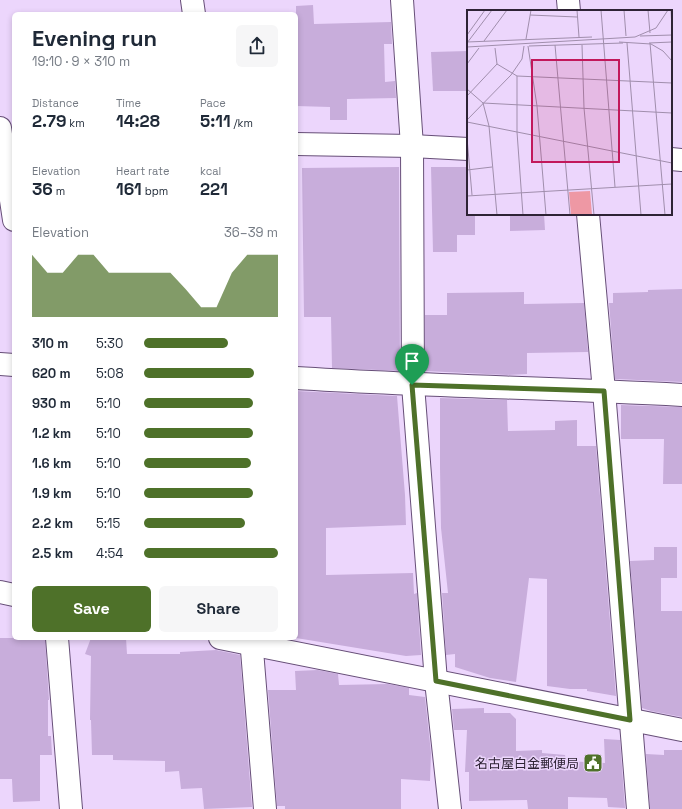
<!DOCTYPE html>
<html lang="en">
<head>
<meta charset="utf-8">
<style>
  :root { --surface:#fff; --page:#f6f6f7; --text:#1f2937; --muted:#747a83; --accent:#4e7129 }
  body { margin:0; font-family:"Space Grotesk","Noto Sans JP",sans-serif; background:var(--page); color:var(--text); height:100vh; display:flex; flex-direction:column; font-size:15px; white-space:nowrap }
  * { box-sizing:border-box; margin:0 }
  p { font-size:13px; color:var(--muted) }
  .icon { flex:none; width:22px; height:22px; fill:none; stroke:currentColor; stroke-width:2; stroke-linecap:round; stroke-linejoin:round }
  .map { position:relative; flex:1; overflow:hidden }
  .panel { position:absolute; left:12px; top:12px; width:286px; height:628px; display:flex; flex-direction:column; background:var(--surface); border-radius:6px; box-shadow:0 2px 6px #0003 }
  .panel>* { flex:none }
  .pin { position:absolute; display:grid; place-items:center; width:34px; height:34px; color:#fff; margin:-41px -17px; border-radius:50% 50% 50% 0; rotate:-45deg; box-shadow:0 0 4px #0007 }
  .pin .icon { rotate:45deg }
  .round { display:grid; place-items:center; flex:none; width:42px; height:42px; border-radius:6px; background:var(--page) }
  .overview { display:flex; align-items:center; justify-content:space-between; height:68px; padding:0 20px }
  h1 { font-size:22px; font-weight:700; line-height:30px }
  .metrics { display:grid; grid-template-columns:repeat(3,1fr); gap:6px; height:68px; padding:4px 20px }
  .metrics div { display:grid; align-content:center }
  .metrics b { font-size:17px; font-weight:700 }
  .metrics small { font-size:11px; font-weight:400 }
  .metrics p { font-size:11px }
  .chart { height:112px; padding:8px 20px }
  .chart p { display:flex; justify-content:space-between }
  .chart svg { width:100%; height:72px; margin-top:4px; fill:var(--accent); opacity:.7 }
  .primary-button { display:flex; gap:8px; margin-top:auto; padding:8px 20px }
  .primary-button a { flex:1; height:46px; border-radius:6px; background:var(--accent); color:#fff; font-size:16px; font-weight:700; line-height:46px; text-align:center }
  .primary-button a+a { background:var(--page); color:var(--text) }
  ul { padding:0 20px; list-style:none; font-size:13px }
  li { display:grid; grid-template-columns:64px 48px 1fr; align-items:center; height:30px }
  li i { height:10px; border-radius:5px; background:var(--accent) }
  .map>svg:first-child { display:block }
  .building { fill:#c8addb }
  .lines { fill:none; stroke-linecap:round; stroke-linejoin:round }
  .minor-casing { stroke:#674f78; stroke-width:24 }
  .minor { stroke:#fff; stroke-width:22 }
  .route-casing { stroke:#fff; stroke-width:8 }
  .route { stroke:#4e7129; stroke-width:5 }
  .labels { text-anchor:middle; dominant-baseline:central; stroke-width:3; stroke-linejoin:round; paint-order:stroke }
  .poi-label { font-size:13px; fill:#2e2335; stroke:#ecd6fc; text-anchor:end }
  .inset-road { fill:none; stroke:#a08eac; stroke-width:1 }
  .view { fill:#c2185b; fill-opacity:0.15; stroke:#c2185b; stroke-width:2 }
  .inset-edge { fill:none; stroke:#2e2335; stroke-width:2 }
</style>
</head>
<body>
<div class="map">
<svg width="682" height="809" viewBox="0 0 682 809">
  <rect width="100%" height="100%" fill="#ecd6fc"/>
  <g class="building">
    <path d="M 313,5 L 314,24 L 391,22 L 392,44 L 384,44 L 385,82 L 395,81 L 396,98 L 347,99 L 347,120 L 330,120 L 330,107 L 296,106 L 296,6 Z"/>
    <path d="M 468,51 L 468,91 L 433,91 L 431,52 Z"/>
    <path d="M 399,167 L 400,371 L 332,368 L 331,317 L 304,317 L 302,168 Z"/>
    <path d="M 431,167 L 468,167 L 468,214 L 475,214 L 475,235 L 457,235 L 457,252 L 433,252 Z"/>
    <path d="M 510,214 L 544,214 L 545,230 L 510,231 Z"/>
    <path d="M 682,289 L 682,382 L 615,379 L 609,303 L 613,303 L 613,293 L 648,292 L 648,290 Z"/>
    <path d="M 524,292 L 524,304 L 584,303 L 588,352 L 527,353 L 527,374 L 507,375 L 425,371 L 425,315 L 447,315 L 447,293 Z"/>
    <path d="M 296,391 L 397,396 L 405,495 L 406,525 L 326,528 L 326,575 L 413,573 L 414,594 L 417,593 L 421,655 L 406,656 L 296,638 Z"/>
    <path d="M 440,398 L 507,400 L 508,431 L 555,430 L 555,421 L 577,420 L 577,446 L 596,446 L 616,696 L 587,691 L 587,689 L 570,689 L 547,686 L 547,579 L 529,578 L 516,682 L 490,678 L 455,667 L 455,654 L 446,655 L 442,593 L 448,593 L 441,528 L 440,468 Z"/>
    <path d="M 621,405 L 682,407 L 682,484 L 663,484 L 664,439 L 621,439 Z"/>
    <path d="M 654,547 L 677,547 L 677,578 L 661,578 L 661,611 L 682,611 L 682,717 L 651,711 L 642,708 L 630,561 L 654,560 Z"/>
    <path d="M 0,638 L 45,638 L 49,700 L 48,700 L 48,736 L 51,736 L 52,755 L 40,755 L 40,801 L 13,802 L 12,779 L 0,779 Z"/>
    <path d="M 91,638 L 126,638 L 127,654 L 180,654 L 180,652 L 216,650 L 240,655 L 252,807 L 204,809 L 202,788 L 181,789 L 179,771 L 165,772 L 165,761 L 113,760 L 113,755 L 92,755 L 91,720 L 90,720 L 91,656 L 85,654 Z"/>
    <path d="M 318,670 L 338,674 L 339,685 L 388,684 L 409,688 L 409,695 L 425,697 L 431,753 L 430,781 L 401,779 L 401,809 L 285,809 L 285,806 L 277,806 L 268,690 L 296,690 L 295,671 Z"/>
    <path d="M 484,708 L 484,713 L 510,713 L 516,719 L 516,751 L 542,750 L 542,753 L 565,755 L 566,761 L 605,763 L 604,739 L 620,740 L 625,808 L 608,807 L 607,798 L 568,797 L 568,809 L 528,809 L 527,800 L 469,801 L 469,772 L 465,772 L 467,730 L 454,730 L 452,709 Z"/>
    <path d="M 664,750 L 682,750 L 682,809 L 650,809 L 646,754 L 664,755 Z"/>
  </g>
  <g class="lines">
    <g class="minor-casing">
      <g id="minor">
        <path d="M 192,0 L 194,14"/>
        <path d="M 402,0 L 412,146 L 413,385 L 436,681 L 450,809"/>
        <path d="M 568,0 L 569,11"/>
        <path d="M 0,128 L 14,220"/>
        <path d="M 296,144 L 412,146 L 468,149"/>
        <path d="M 671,159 L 682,160"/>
        <path d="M 588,214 L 604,391 L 638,809"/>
        <path d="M 0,364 L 14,365"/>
        <path d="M 296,378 C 425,386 553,388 682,395"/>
        <path d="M 0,592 L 14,595"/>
        <path d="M 57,638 L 71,809"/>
        <path d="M 220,638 L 682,730"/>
        <path d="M 251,638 L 265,809"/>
      </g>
    </g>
    <use href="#minor" class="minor"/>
  </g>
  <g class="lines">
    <g class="route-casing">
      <path id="route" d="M 412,385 L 604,391 L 630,720 L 436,681 Z"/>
    </g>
    <use href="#route" class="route"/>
  </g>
  <defs>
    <g id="civic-square" transform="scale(1)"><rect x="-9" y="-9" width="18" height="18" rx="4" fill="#4e7129" stroke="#ecd6fc"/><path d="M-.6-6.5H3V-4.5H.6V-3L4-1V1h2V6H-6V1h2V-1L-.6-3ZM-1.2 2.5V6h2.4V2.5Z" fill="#fff"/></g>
  </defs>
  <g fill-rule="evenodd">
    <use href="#civic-square" x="593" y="763"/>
  </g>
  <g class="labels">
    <g class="poi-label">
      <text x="579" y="763">名古屋白金郵便局</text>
    </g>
  </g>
  <g transform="translate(467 10)">
    <rect width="205" height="205" fill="#ecd6fc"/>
    <path d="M 123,181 L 125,205 L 104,205 L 102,182 Z" fill="#ee98a4"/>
    <path class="inset-road" d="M 110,0 L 112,27M 134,0 L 148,177M 157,0 L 159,26M 181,0 L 183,23M 204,0 L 205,19M 63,5 L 110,7M 0,25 L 18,0M 173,26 L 205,25M 59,29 L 64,0M 17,31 L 40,0M 0,32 L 125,27M 152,32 L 184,34 L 196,41 L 205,51M 0,33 L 25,0M 160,33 L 174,205M 182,33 L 205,32M 183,33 L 198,205M 88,35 L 103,205M 115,35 L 117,98 L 127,205M 61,36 L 70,96 L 79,205M 62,36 L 156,33M 0,37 L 168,27 L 189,18 L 201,0M 28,38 L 30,54 L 50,66 L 205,73M 0,54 L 12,38M 50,66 L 50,122 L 56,205M 0,79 L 16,93 L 205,103M 0,86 L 30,54M 16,93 L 22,116 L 30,205M 0,110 L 44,65 L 55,49 L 57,36M 0,112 L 205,153M 0,128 L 5,185M 0,160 L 25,157M 0,186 L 205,174"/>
    <path class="view" d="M 65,50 L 152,50 L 152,152 L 65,152 Z"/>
    <rect width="205" height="205" class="inset-edge"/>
  </g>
</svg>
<div class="pin" style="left:412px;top:385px;background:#1e9e55"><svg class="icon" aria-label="arrive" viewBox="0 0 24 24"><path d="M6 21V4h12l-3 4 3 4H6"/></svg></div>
<section class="panel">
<div class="overview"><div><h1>Evening run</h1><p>19:10 · 9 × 310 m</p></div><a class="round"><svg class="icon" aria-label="share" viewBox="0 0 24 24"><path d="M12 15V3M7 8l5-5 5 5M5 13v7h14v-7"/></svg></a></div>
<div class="metrics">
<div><p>Distance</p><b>2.79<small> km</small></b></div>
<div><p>Time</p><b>14:28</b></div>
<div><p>Pace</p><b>5:11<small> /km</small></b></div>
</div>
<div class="metrics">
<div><p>Elevation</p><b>36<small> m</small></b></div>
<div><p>Heart rate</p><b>161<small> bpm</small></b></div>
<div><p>kcal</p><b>221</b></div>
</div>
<div class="chart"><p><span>Elevation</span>36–39 m</p>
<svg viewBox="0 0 160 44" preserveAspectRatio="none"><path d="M0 44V6L10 17L20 17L30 6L40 6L50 17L60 17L70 17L80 17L90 17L100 27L110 38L120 38L130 17L140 6L150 6L160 6V44z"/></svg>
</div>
<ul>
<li><b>310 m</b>5:30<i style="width:63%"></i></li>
<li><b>620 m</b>5:08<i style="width:82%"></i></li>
<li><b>930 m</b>5:10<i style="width:81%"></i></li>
<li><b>1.2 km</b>5:10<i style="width:81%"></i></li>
<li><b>1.6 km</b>5:10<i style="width:80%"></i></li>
<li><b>1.9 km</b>5:10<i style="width:81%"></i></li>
<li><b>2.2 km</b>5:15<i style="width:75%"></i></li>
<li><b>2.5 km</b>4:54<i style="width:100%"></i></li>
</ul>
<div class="primary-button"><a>Save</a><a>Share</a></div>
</section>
</div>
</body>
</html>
